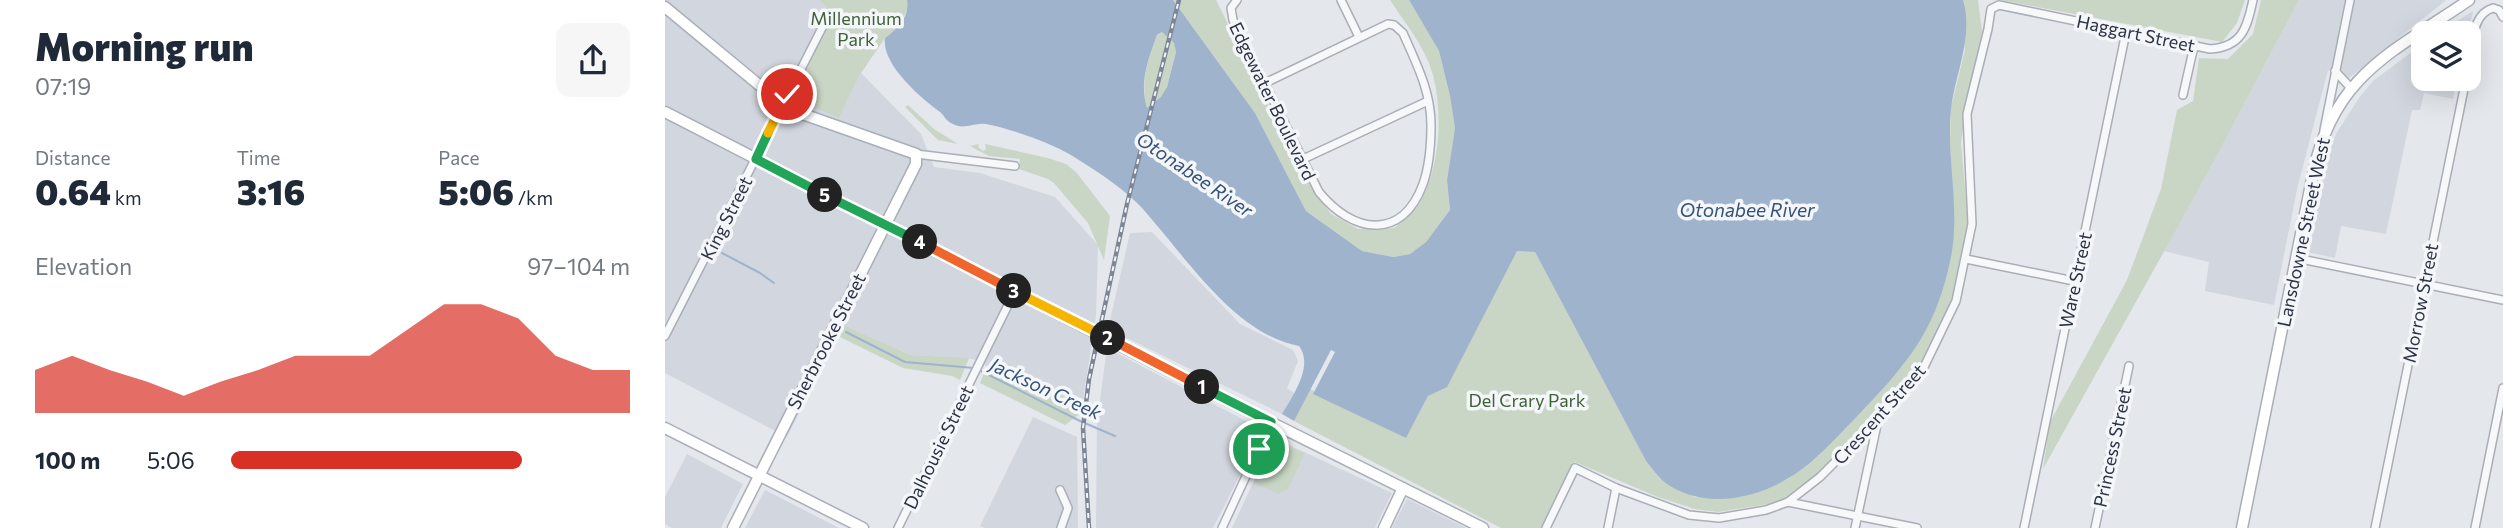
<!DOCTYPE html>
<html lang="en">
<head>
<meta charset="utf-8">
<style>
  :root { --surface:#fff; --page:#f6f6f7; --text:#1f2937; --muted:#747a83; --accent:#d93025 }
  body { margin:0; font-family:Commissioner,sans-serif; background:var(--page); color:var(--text); height:100vh; display:flex; flex-direction:column; font-size:26px; white-space:nowrap }
  * { box-sizing:border-box; margin:0 }
  p { font-size:23px; color:var(--muted) }
  .icon { flex:none; width:38px; height:38px; fill:none; stroke:currentColor; stroke-width:2; stroke-linecap:round; stroke-linejoin:round }
  .map { position:relative; flex:1; overflow:hidden }
  .panel { display:flex; flex-direction:column; background:var(--surface); width:665px }
  .panel>* { flex:none }
  .fabs { position:absolute; left:1746px; top:21px; display:grid; gap:14px }
  .fabs a { display:grid; place-items:center; width:70px; height:70px; border-radius:14px; background:var(--surface); box-shadow:0 7px 28px #0002; font-size:35px }
  .pin { position:absolute; display:grid; place-items:center; width:60px; height:60px; color:#fff; margin:-30px; border:4px solid #fff; border-radius:50%; box-shadow:0 2px 7px #0007 }
  .km { position:absolute; width:35px; height:35px; margin:-18px; border-radius:50%; background:#222; color:#fff; font-size:19px; line-height:35px; text-align:center }
  .round { display:grid; place-items:center; flex:none; width:74px; height:74px; border-radius:14px; background:var(--page) }
  .overview { display:flex; align-items:center; justify-content:space-between; height:119px; padding:0 35px }
  h1 { font-size:38px; font-weight:800; line-height:52px }
  .metrics { display:grid; grid-template-columns:repeat(3,1fr); gap:10px; height:119px; padding:7px 35px }
  .metrics div { display:grid; align-content:center }
  .metrics b { font-size:35px; font-weight:800 }
  .metrics small { font-size:19px; font-weight:400 }
  .metrics p { font-size:19px }
  .chart { height:196px; padding:14px 35px }
  .chart p { display:flex; justify-content:space-between }
  .chart svg { width:100%; height:126px; margin-top:7px; fill:var(--accent); opacity:.7 }
  ul { padding:0 35px; list-style:none; font-size:23px }
  li { display:grid; grid-template-columns:112px 84px 1fr; align-items:center; height:52px }
  li i { height:18px; border-radius:9px; background:var(--accent) }
  main { display:flex; flex:1; min-height:0 }
  .map>svg:first-child { display:block }
  .built { fill:#d2d6de }
  .green { fill:#c9d6c5 }
  .water { fill:#9fb4cc; fill-rule:evenodd }
  .lines { fill:none; stroke-linecap:round; stroke-linejoin:round }
  .stream { stroke:#9fb4cc; stroke-width:2 }
  .street-casing { stroke:#a9aeb7; stroke-width:10 }
  .secondary-casing { stroke:#a9aeb7; stroke-width:13 }
  .street { stroke:#f7f8fa; stroke-width:7 }
  .secondary { stroke:#fff; stroke-width:10 }
  .rail-casing { stroke:#7d8696; stroke-width:4.5 }
  .rail { stroke:#f4f6f9; stroke-width:2; stroke-dasharray:5; stroke-linecap:butt }
  .split-1-casing { stroke:#fff; stroke-width:14 }
  .split-2-casing { stroke:#fff; stroke-width:14 }
  .split-3-casing { stroke:#fff; stroke-width:14 }
  .split-4-casing { stroke:#fff; stroke-width:14 }
  .split-5-casing { stroke:#fff; stroke-width:14 }
  .split-6-casing { stroke:#fff; stroke-width:14 }
  .split-7-casing { stroke:#fff; stroke-width:14 }
  .split-1 { stroke:#22a559; stroke-width:9 }
  .split-2 { stroke:#f0652b; stroke-width:9 }
  .split-3 { stroke:#f5b400; stroke-width:9 }
  .split-4 { stroke:#f0652b; stroke-width:9 }
  .split-5 { stroke:#22a559; stroke-width:9 }
  .split-6 { stroke:#22a559; stroke-width:9 }
  .split-7 { stroke:#f5b400; stroke-width:9 }
  .labels { text-anchor:middle; dominant-baseline:central; stroke-width:7; stroke-linejoin:round; paint-order:stroke }
  .park-label { font-size:18px; fill:#3f6138; stroke:#f4f6f9 }
  .street-label { font-size:18px; fill:#2b3445; stroke:#f4f6f9 }
  .water-label { font-size:19px; font-style:italic; fill:#34527a; stroke:#f4f6f9 }
</style>
</head>
<body>
<main>
<section class="panel">
<div class="overview"><div><h1>Morning run</h1><p>07:19</p></div><a class="round"><svg class="icon" aria-label="share" viewBox="0 0 24 24"><path d="M12 15V3M7 8l5-5 5 5M5 13v7h14v-7"/></svg></a></div>
<div class="metrics">
<div><p>Distance</p><b>0.64<small> km</small></b></div>
<div><p>Time</p><b>3:16</b></div>
<div><p>Pace</p><b>5:06<small> /km</small></b></div>
</div>
<div class="chart"><p><span>Elevation</span>97–104 m</p>
<svg viewBox="0 0 160 44" preserveAspectRatio="none"><path d="M0 44V29L10 24L20 29L30 33L40 38L50 33L60 29L70 24L80 24L90 24L100 15L110 6L120 6L130 11L140 24L150 29L160 29V44z"/></svg>
</div>
<ul>
<li><b>100 m</b>5:06<i style="width:73%"></i></li>
</ul>
</section>
<div class="map">
<svg width="1838" height="528" viewBox="0 0 1838 528">
  <rect width="100%" height="100%" fill="#e4e7ec"/>
  <g class="built">
    <path d="M 0,0 L 155,0 L 166,13 L 174,118 L 196,73 L 256,134 L 269,167 L 315,173 L 390,197 L 433,245 L 431,315 L 416,413 L 308,359 L 246,355 L 179,325 L 122,437 L 0,373 Z"/>
    <path d="M 1634,0 L 1781,0 L 1684,78 L 1663,70 L 1633,185 L 1609,305 L 1540,291 L 1544,262 L 1499,251 L 1546,167 Z"/>
    <path d="M 1808,11 L 1803,33 L 1774,33 Z"/>
    <path d="M 1759,43 L 1759,79 L 1792,79 L 1788,99 L 1759,93 L 1755,110 L 1747,110 L 1721,234 L 1676,226 L 1670,258 L 1642,252 L 1664,152 L 1671,134 L 1694,98 L 1708,81 Z"/>
    <path d="M 487,232 L 575,324 L 628,350 L 633,361 L 622,388 L 629,393 L 617,414 L 443,329 L 465,233 Z"/>
    <path d="M 442,348 L 585,423 L 591,432 L 590,441 L 577,471 L 548,528 L 431,528 L 432,422 Z"/>
    <path d="M 368,417 L 412,437 L 413,528 L 320,528 L 315,526 Z"/>
    <path d="M 609,438 L 727,493 L 710,528 L 567,528 Z"/>
    <path d="M 22,454 L 78,484 L 56,528 L 7,528 L 0,524 L 0,497 Z"/>
    <path d="M 100,490 L 174,528 L 80,528 Z"/>
    <path d="M 742,499 L 801,528 L 727,528 Z"/>
  </g>
  <g class="green">
    <path d="M 155,0 L 242,0 L 243,8 L 234,27 L 220,38 L 196,73 L 174,118 L 130,99 L 166,13 Z"/>
    <path d="M 508,0 L 551,0 L 632,163 L 648,190 L 666,214 L 693,229 L 729,228 C 738,220 751,211 756,201 C 775,165 778,114 768,75 C 761,48 740,23 725,0 L 744,0 L 774,51 L 785,96 L 790,128 L 782,180 L 785,210 L 761,242 L 745,254 L 727,257 L 697,251 L 641,211 L 590,113 Z"/>
    <path d="M 1298,0 L 1313,0 L 1317,32 L 1300,115 L 1296,143 L 1303,222 L 1299,255 L 1291,288 L 1275,331 L 1254,365 L 1231,392 L 1155,473 L 1130,494 L 1110,503 L 1053,512 L 1030,509 L 993,497 L 910,462 L 876,528 L 836,528 L 629,421 L 645,389 L 741,438 L 763,396 L 852,251 L 870,252 L 981,461 L 995,479 L 1030,497 L 1121,480 L 1143,465 L 1182,427 L 1238,365 L 1262,327 L 1284,265 L 1289,232 L 1285,140 L 1286,107 L 1300,50 Z"/>
    <path d="M 1335,0 L 1580,0 L 1572,23 L 1557,42 Z"/>
    <path d="M 1596,0 L 1634,0 L 1546,167 L 1378,469 L 1385,422 L 1462,280 L 1496,189 L 1512,110 L 1528,101 L 1534,58 L 1563,59 L 1588,34 Z"/>
    <path d="M 498,32 L 509,43 L 511,52 L 502,87 L 497,97 L 482,108 C 475,81 483,60 492,35 Z"/>
    <path d="M 243,105 L 269,129 L 293,144 L 273,140 L 240,107 Z"/>
    <path d="M 314,144 L 313,147 L 318,151 L 321,149 L 320,144 L 383,158 L 401,164 L 411,172 L 445,216 L 439,260 L 423,223 L 389,183 L 383,179 L 354,169 L 355,159 L 324,156 L 305,146 Z"/>
    <path d="M 179,325 L 246,355 L 304,358 L 295,380 L 287,376 L 238,368 L 173,336 Z"/>
    <path d="M 322,366 L 416,413 L 400,425 L 315,383 Z"/>
    <path d="M 620,446 L 640,453 L 623,489 L 614,494 L 590,483 L 591,478 L 595,482 L 603,480 Z"/>
  </g>
  <path class="water" d="M 242,0 L 508,0 L 590,113 L 641,211 L 697,251 L 728,257 L 745,254 L 761,242 L 785,210 L 782,180 L 790,128 L 785,96 L 774,51 L 744,0 L 1298,0 C 1309,37 1290,74 1286,109 C 1282,150 1291,191 1289,231 C 1288,260 1276,302 1262,328 C 1246,359 1221,386 1197,411 C 1180,429 1163,447 1145,463 C 1106,496 1042,515 998,481 C 992,476 987,468 981,461 L 870,252 L 852,251 L 782,387 L 763,396 L 741,438 L 648,394 L 670,352 L 666,350 L 629,421 L 617,414 C 628,395 649,366 634,346 C 577,336 530,271 495,229 C 487,220 479,209 470,201 C 451,183 428,169 406,155 C 384,142 346,129 321,124 C 309,122 299,131 286,123 C 281,121 279,115 275,112 C 256,98 216,64 220,38 C 232,29 245,17 242,0 ZM 497,32 L 509,43 L 511,52 L 502,87 L 496,97 L 482,108 C 474,82 483,60 492,35 Z"/>
  <g class="lines">
    <g class="stream">
      <path d="M 57,253 L 95,273 L 109,283"/>
      <path d="M 181,332 L 240,362 L 309,368"/>
      <path d="M 314,370 L 415,421 L 450,436"/>
    </g>
    <g class="street-casing">
      <g id="street">
        <path d="M 572,0 L 566,8 L 568,20 L 654,192 C 687,233 737,242 758,184 C 764,167 766,144 766,125 C 766,91 751,63 738,33 L 729,25 L 723,24 L 600,83"/>
        <path d="M 676,0 L 694,37"/>
        <path d="M 1804,61 C 1808,42 1807,14 1828,8 L 1834,10 L 1838,17"/>
        <path d="M 1670,71 L 1686,88"/>
        <path d="M 1518,95 L 1529,46"/>
        <path d="M 1659,130 L 1685,0"/>
        <path d="M 251,154 L 350,166"/>
        <path d="M 636,160 L 763,101"/>
        <path d="M 1631,258 L 1838,300"/>
        <path d="M 1301,259 L 1409,281"/>
        <path d="M 0,336 L 159,24"/>
        <path d="M 395,490 L 403,508 L 396,528"/>
        <path d="M 1123,502 L 1252,528"/>
        <path d="M 233,528 L 350,291"/>
        <path d="M 557,528 L 606,422"/>
        <path d="M 881,528 L 910,468 L 951,488 L 1024,515 L 1054,518 L 1101,510 L 1123,502 L 1155,477 L 1213,419 L 1259,367 L 1291,301 L 1307,224 L 1302,114 L 1323,29 L 1326,9 L 1334,5 L 1545,49 C 1577,47 1582,28 1588,0"/>
        <path d="M 943,528 L 951,488"/>
        <path d="M 1190,528 L 1213,420"/>
        <path d="M 1359,528 L 1461,32"/>
        <path d="M 1430,528 L 1464,366"/>
        <path d="M 1710,528 L 1801,79"/>
        <path d="M 1810,528 L 1838,388"/>
      </g>
    </g>
    <g class="secondary-casing">
      <g id="secondary">
        <path d="M 0,7 L 117,104 L 132,112 L 251,154 L 251,164 L 68,528"/>
        <path d="M 0,112 L 567,403 L 818,528"/>
        <path d="M 0,428 L 198,528"/>
        <path d="M 719,528 L 738,488"/>
        <path d="M 1577,528 L 1648,174 C 1668,75 1728,52 1804,0"/>
      </g>
    </g>
    <use href="#street" class="street"/>
    <use href="#secondary" class="secondary"/>
    <g class="rail-casing">
      <path id="rail" d="M 424,528 L 418,428 L 424,379 L 462,204 L 514,0"/>
    </g>
    <use href="#rail" class="rail"/>
  </g>
  <g class="lines">
    <g class="split-1-casing">
      <path id="split-1" d="M 537,387 L 606,422 L 594,449"/>
    </g>
    <g class="split-2-casing">
      <path id="split-2" d="M 443,338 L 537,387"/>
    </g>
    <g class="split-3-casing">
      <path id="split-3" d="M 349,291 L 443,338"/>
    </g>
    <g class="split-4-casing">
      <path id="split-4" d="M 255,242 L 349,291"/>
    </g>
    <g class="split-5-casing">
      <path id="split-5" d="M 160,195 L 255,242"/>
    </g>
    <g class="split-6-casing">
      <path id="split-6" d="M 103,133 L 91,159 L 160,195"/>
    </g>
    <g class="split-7-casing">
      <path id="split-7" d="M 103,133 L 122,94"/>
    </g>
    <use href="#split-1" class="split-1"/>
    <use href="#split-2" class="split-2"/>
    <use href="#split-3" class="split-3"/>
    <use href="#split-4" class="split-4"/>
    <use href="#split-5" class="split-5"/>
    <use href="#split-6" class="split-6"/>
    <use href="#split-7" class="split-7"/>
  </g>
  <g class="labels">
    <g class="park-label">
      <text x="191" y="18">Millennium<tspan x="191" dy="21">Park</tspan></text>
      <text x="862" y="400">Del Crary Park</text>
    </g>
    <g class="street-label">
      <text transform="translate(1471 33) rotate(12)">Haggart Street</text>
      <text transform="translate(608 101) rotate(64)">Edgewater Boulevard</text>
      <text transform="translate(61 218) rotate(-63)">King Street</text>
      <text transform="translate(1638 232) rotate(-78)">Lansdowne Street West</text>
      <text transform="translate(1410 280) rotate(-78)">Ware Street</text>
      <text transform="translate(1755 303) rotate(-79)">Morrow Street</text>
      <text transform="translate(161 341) rotate(-63)">Sherbrooke Street</text>
      <text transform="translate(1214 414) rotate(-48)">Crescent Street</text>
      <text transform="translate(273 447) rotate(-64)">Dalhousie Street</text>
      <text transform="translate(1447 447) rotate(-78)">Princess Street</text>
    </g>
    <g class="water-label">
      <text transform="translate(530 174) rotate(34)">Otonabee River</text>
      <text x="1082" y="209">Otonabee River</text>
      <text transform="translate(381 388) rotate(25)">Jackson Creek</text>
    </g>
  </g>
</svg>
<div class="fabs">
<a><svg class="icon" aria-label="layers" viewBox="0 0 24 24"><path d="M12 4l9 5-9 5-9-5zM3 14l9 5 9-5"/></svg></a>
</div>
<div class="pin" style="left:594px;top:449px;background:#1e9e55"><svg class="icon" aria-label="arrive" viewBox="0 0 24 24"><path d="M6 21V4h12l-3 4 3 4H6"/></svg></div>
<div class="pin" style="left:122px;top:94px;background:#d93025"><svg class="icon" aria-label="check" viewBox="0 0 24 24"><path d="M5 12l5 5 9-10"/></svg></div>
<b class="km" style="left:537px;top:387px">1</b>
<b class="km" style="left:443px;top:338px">2</b>
<b class="km" style="left:349px;top:291px">3</b>
<b class="km" style="left:255px;top:242px">4</b>
<b class="km" style="left:160px;top:195px">5</b>
</div>
</main>
</body>
</html>
